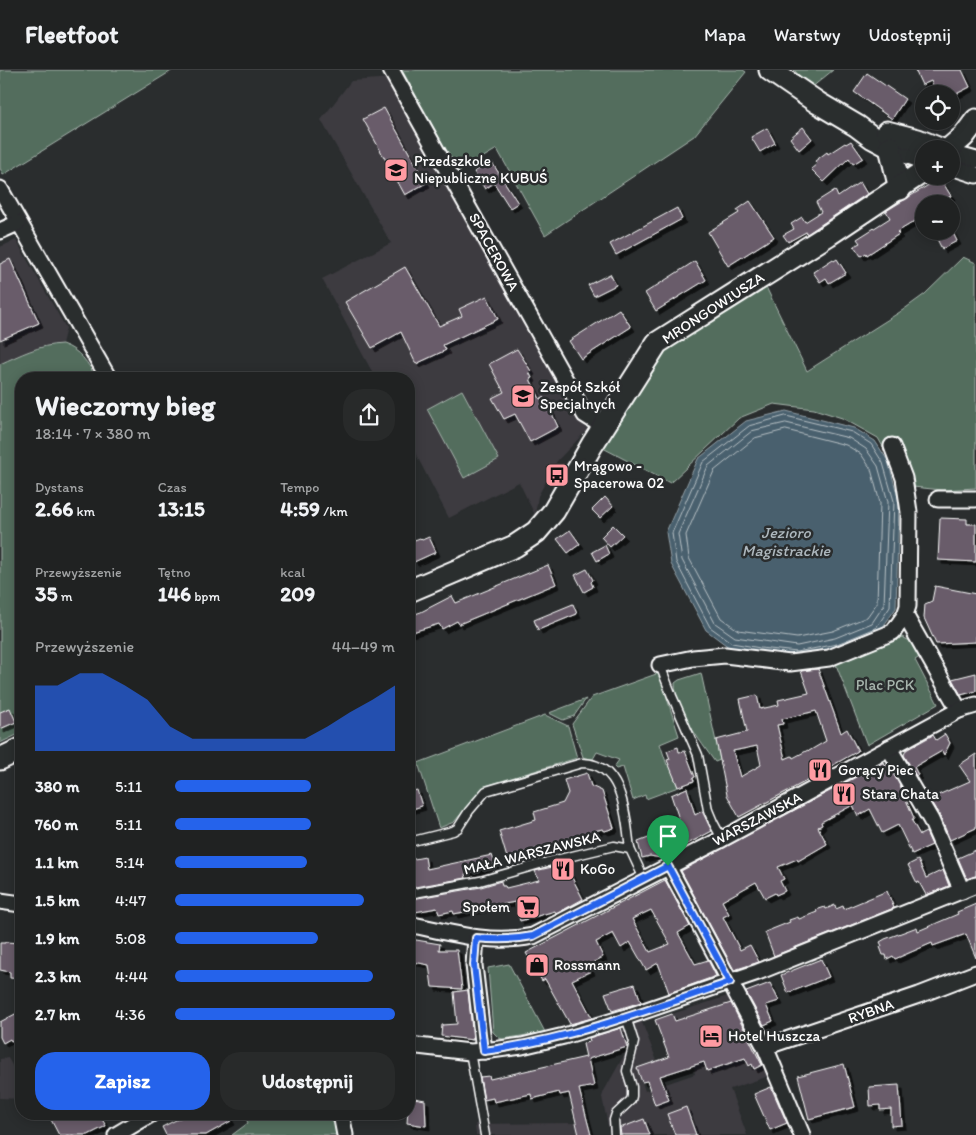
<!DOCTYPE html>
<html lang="pl">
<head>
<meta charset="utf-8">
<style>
  :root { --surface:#202222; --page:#282a2a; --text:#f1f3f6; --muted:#a2a4a5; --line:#3d3f40; --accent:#2563eb }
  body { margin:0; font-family:Itim,sans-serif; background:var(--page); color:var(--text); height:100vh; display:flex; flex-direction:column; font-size:19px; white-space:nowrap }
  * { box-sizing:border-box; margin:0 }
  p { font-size:16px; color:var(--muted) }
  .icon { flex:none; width:28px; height:28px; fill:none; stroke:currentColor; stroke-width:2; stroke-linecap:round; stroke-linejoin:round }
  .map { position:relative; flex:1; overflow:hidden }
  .panel { position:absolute; left:15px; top:302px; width:400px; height:748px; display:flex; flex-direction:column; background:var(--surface); border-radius:20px; box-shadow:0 2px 12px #0003,0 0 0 1px var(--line) }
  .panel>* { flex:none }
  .buttons { position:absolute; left:915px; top:15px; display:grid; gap:10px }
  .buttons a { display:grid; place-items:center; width:45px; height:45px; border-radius:50%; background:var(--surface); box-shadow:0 2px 12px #0003,0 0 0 1px var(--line); font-size:25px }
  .pin { position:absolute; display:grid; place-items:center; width:42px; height:42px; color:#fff; margin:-51px -21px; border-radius:50% 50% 50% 0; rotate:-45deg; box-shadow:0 0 5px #0007 }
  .pin .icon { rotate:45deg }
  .round { display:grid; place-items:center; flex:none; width:52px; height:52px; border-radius:20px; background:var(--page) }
  .overview { display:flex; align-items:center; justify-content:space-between; height:85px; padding:0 20px }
  h1 { font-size:28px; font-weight:700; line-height:38px }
  .figures { display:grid; grid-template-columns:repeat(3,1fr); gap:8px; height:85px; padding:5px 20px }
  .figures div { display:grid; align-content:center }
  .figures b { font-size:21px; font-weight:700 }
  .figures small { font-size:14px; font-weight:400 }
  .figures p { font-size:14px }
  .chart { height:140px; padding:10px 20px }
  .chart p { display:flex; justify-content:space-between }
  .chart svg { width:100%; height:90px; margin-top:5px; fill:var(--accent); opacity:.7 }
  .primary-button { display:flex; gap:10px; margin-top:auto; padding:10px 20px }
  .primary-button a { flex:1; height:58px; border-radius:20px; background:var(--accent); color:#fff; font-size:20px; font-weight:700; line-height:58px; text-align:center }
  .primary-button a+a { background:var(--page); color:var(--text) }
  ul { padding:0 20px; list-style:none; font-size:16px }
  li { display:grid; grid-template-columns:80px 60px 1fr; align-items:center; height:38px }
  li i { height:12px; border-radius:6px; background:var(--accent) }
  header { display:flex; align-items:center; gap:30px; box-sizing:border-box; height:70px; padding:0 25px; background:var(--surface); border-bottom:1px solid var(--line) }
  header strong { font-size:24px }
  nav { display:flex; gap:28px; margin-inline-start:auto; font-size:18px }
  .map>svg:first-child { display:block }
  .built { fill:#3d3b40 }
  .green { fill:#526d5d; stroke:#a8b6ae }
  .water { fill:#4a616e; stroke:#92a0a8 }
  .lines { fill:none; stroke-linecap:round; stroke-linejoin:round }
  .shore { stroke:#b7c0c5; stroke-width:1 }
  .building { fill:#695c6a; stroke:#fff; fill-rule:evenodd; filter:url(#shadow) }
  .lane-casing { stroke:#fff; stroke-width:11 }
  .street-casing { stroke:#fff; stroke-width:19 }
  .secondary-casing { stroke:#fff; stroke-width:25 }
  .lane { stroke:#2a2d2e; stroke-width:8 }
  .street { stroke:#2a2d2e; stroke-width:15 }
  .secondary { stroke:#2a2d2e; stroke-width:21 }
  .route-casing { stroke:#fff; stroke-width:10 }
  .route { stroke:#2563eb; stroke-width:6 }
  .labels { text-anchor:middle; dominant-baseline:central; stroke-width:5; stroke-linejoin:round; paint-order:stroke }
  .poi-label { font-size:15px; fill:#fff; stroke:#2a2d2e; text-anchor:start }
  .street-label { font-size:15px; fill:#fff; stroke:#2a2d2e }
  .park-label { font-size:15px; fill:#a8b6ae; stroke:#2a2d2e }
  .water-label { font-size:16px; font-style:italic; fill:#aeb8be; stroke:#2a2d2e }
</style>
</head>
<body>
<header>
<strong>Fleetfoot</strong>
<nav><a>Mapa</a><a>Warstwy</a><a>Udostępnij</a></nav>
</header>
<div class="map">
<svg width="976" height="1065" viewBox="0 0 976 1065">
  <defs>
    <filter id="shadow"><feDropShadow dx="4" dy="4" stdDeviation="0" flood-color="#0009"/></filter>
  </defs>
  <rect width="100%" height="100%" fill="#2a2d2e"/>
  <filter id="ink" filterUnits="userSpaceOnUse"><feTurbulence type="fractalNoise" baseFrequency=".02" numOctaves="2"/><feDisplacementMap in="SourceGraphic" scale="10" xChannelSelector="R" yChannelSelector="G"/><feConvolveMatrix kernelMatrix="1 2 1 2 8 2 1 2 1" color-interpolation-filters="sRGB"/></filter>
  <g filter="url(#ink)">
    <g class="built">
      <path d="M 392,8 L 587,360 L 557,391 L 538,426 L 535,445 L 519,412 L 449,448 L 409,371 L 409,309 L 376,309 L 322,209 L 391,173 L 321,50 L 351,11 Z"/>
      <path d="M 16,170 L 66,258 L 62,274 L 51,275 L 35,279 L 0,294 L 0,177 Z"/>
      <path d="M 731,925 L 765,993 L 769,1006 L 730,1019 L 747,1065 L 610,1065 L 602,1027 L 604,1021 L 627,980 L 621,958 L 641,950 L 657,991 L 637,998 L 645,1021 L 695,1004 L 693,995 L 672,944 Z"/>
      <path d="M 8,988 L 21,1012 L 21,1029 L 0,1028 L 0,989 Z"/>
      <path d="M 576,1053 L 579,1065 L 476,1065 L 475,1054 Z"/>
    </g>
    <g class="green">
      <path d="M 0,0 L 173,0 L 3,105 L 0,98 Z"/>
      <path d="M 402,0 L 743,0 L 746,2 L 694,66 L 545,165 L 497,79 L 458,102 Z"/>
      <path d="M 794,0 L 833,0 L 811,18 Z"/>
      <path d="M 963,187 L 976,193 L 976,418 L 942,420 L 913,417 L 895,398 L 878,368 L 842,348 L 814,339 L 774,334 L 739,348 L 670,413 L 601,377 L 612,365 L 660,276 L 766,217 L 807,301 L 903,240 L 925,224 Z"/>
      <path d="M 62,274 C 80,280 88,293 97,309 L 21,309 L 21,663 L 0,673 L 0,294 C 20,285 39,275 62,274 Z"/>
      <path d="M 462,320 L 499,389 L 464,408 L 427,339 Z"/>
      <path d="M 900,566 L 916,574 L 921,586 L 915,590 L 938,634 L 867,675 L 835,592 Z"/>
      <path d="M 659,603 L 679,666 L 660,674 L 667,695 L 669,694 L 678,717 L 646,729 L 645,725 L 633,730 L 623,697 L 616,699 L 614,697 L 619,690 L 597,682 L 593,689 L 589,690 L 583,687 L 572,654 L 592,627 Z"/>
      <path d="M 701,603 L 720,690 L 715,692 C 700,671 675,639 675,613 L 679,610 Z"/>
      <path d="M 586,629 L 574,646 L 563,650 L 549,643 Z"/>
      <path d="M 545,645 L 568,656 L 577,688 L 485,716 L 454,752 L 439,758 L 418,693 Z"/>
      <path d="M 509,894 L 545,962 L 503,969 L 499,968 L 493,962 L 488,898 Z"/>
      <path d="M 244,1044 L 334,1044 L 339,1065 L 232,1065 L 248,1053 Z"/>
    </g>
    <path class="water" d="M 786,341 L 854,358 L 875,371 L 888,391 L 899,431 L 896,538 L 880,561 L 839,579 L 798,587 L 759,583 L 730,578 L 706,560 L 671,494 L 666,462 L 698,389 L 746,351 Z"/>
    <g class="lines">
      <g class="shore">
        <path d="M 786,346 L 852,362 L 871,374 L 883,393 L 894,431 L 890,537 L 876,558 L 837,574 L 797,582 L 760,578 L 732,573 L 710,557 L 676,492 L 672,463 L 703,392 L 749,356 Z"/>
        <path d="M 786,353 L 849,368 L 866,379 L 878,396 L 888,432 L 884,535 L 872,553 L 835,568 L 797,576 L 735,567 L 715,553 L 682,490 L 678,464 L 708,396 L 752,361 Z"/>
        <path d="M 786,360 L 846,375 L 861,384 L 871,399 L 880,433 L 877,533 L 867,547 L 833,561 L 797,568 L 738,560 L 721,548 L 689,488 L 686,465 L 714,401 L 755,368 Z"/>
      </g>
    </g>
    <g class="building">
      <path d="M 915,0 L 962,0 L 970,17 L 956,24 L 937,24 L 931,11 L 922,15 Z"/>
      <path d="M 867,3 L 905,29 L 892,49 L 854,22 Z"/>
      <path d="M 384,38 L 426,113 L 405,125 L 363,49 Z"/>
      <path d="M 803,57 L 812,69 L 799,80 L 790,68 Z"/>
      <path d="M 767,58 L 775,73 L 760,82 L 751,67 Z"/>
      <path d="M 851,71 L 863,88 L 853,94 L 849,88 L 824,112 L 811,99 L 817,94 L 815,91 L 827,82 L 828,84 L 845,73 L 846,74 Z"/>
      <path d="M 491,91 L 518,133 L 510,138 L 494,113 L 485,119 L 474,102 Z"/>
      <path d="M 940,108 L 951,126 L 938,134 L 924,134 L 924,143 L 915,148 L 917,150 L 897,162 L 899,164 L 867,185 L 866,183 L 861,186 L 854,176 L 860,173 L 857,169 L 890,148 L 886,141 Z"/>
      <path d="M 860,112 L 867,124 L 807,164 L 806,162 L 788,172 L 783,165 L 794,159 L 791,154 L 802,147 L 805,152 L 821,142 L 816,132 L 835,120 L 838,127 Z"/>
      <path d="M 750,131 L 774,167 L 728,196 L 708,162 L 739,143 L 737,140 Z"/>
      <path d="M 677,138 L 682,149 L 616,185 L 610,174 Z"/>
      <path d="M 933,161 L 952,161 L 957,171 L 942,179 Z"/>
      <path d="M 10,189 L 39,253 L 0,270 L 0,194 Z"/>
      <path d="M 833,189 L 834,191 L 837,189 L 846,203 L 829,213 L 826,208 L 820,212 L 813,202 Z"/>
      <path d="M 695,191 L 706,210 L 656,241 L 645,223 Z"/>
      <path d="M 405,197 L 439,256 L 462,246 L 459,239 L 487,226 L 498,249 L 443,275 L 446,280 L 416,294 L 401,262 L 372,278 L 345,232 Z"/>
      <path d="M 610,204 L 616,215 L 594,226 L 588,215 Z"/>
      <path d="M 619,239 L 631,257 L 581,289 L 569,271 Z"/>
      <path d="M 517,279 L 531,301 L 529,302 L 532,308 L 530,309 L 540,329 L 543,327 L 546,333 L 547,333 L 558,357 L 530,372 L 515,344 L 504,349 L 492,328 L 504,322 L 489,294 Z"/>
      <path d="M 605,427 L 613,436 L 600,448 L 592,440 Z"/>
      <path d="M 940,448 L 967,449 L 967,454 L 976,454 L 976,492 L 938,490 Z"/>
      <path d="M 613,455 L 623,465 L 610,477 L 601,467 Z"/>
      <path d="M 570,460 L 580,474 L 568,483 L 557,469 Z"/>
      <path d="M 429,467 L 436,482 L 414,492 L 409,479 L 409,472 L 420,468 L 422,470 Z"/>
      <path d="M 605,475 L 609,484 L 597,491 L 592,482 Z"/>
      <path d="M 548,495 L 556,514 L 459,554 L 457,551 L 442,559 L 439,554 L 409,563 L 409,546 L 421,542 L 452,526 L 456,533 Z"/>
      <path d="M 587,499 L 593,510 L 591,512 L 593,517 L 584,522 L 575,505 Z"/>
      <path d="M 935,516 L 976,524 L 976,572 L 936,574 L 924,548 L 925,534 L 932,531 Z"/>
      <path d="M 573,534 L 577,544 L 538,560 L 534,550 Z"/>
      <path d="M 818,599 L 841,663 L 847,659 L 858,681 L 826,699 L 827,700 L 739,747 L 727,725 L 716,670 L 747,662 L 740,629 L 757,625 L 760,639 L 779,635 L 778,630 L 809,623 L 801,601 ZM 816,641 L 826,671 L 809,681 L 808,680 L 793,688 L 792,686 L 785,689 L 777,655 L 783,654 L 782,649 ZM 757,676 L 761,695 L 740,707 L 733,681 Z"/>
      <path d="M 976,603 L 976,621 L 961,625 L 952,609 Z"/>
      <path d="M 10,638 L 16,652 L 0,659 L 0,642 Z"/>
      <path d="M 945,664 L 950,673 L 944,685 L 942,681 L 914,697 L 918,705 L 916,706 L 904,685 L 906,680 L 933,665 L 936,670 Z"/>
      <path d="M 678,677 L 679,682 L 685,681 L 695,707 L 693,708 L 694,711 L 678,717 L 667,690 L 670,689 L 667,681 Z"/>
      <path d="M 976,684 L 976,758 L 950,770 L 940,746 L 929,729 L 970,711 L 959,695 Z"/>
      <path d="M 884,692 L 885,696 L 888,694 L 899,714 L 914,748 L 912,751 L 920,765 L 926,762 L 932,775 L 912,784 L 898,755 L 882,763 L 870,739 L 858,746 L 853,735 L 821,752 L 822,755 L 818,757 L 827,774 L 798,791 L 797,789 L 778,797 L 784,809 L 780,811 L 785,821 L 776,825 L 775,823 L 765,828 L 756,812 L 722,831 L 729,844 L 723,847 L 740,880 L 750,875 L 759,892 L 734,900 L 681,801 Z"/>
      <path d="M 587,703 L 591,716 L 602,721 L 614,758 L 605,761 L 602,759 L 584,764 L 582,768 L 574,770 L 573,767 L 552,774 L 551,778 L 546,776 L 507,788 L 499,761 L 536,750 L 534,742 L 563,733 L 568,723 L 564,710 Z"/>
      <path d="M 687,718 L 695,745 L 702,741 L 712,761 L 661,788 L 650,786 L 642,788 L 638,772 L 651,767 L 650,764 L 679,749 L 671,725 Z"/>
      <path d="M 417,720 L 422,736 L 409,740 L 409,722 Z"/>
      <path d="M 976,780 L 976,806 L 967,809 L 958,788 Z"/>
      <path d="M 492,785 L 495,794 L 465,804 L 466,808 L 409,818 L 409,790 L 425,787 L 427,799 Z"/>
      <path d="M 918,790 L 926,808 L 943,800 L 949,816 L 926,825 L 919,812 L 917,813 L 908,795 Z"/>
      <path d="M 565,794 L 583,829 L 556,844 L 555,841 L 520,851 L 515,832 L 454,844 L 453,841 L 439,844 L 437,838 L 415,842 L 412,829 L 481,817 L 501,811 L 502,816 L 505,816 L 506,818 L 539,810 L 535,801 Z"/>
      <path d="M 665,810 L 690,856 L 678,863 L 695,894 L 708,890 L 716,906 L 669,923 L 658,893 L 646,900 L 630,872 L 621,878 L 613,863 L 596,872 L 603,887 L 588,895 L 591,901 L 572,910 L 592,948 L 570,954 L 545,909 L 542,911 L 526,883 ZM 651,840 L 670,874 L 650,882 L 632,849 Z"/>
      <path d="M 887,821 L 894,838 L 774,886 L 765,862 L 790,852 L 789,850 L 798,847 L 799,849 L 817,842 L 816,840 L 825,837 L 826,839 L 835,835 L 836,839 L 843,836 L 844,839 Z"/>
      <path d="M 976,834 L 976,888 L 966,864 L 933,876 L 932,873 L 895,889 L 893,886 L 887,889 L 886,885 L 883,885 L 880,877 L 882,876 L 880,872 L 885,869 L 917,857 L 918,861 L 958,844 L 957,842 Z"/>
      <path d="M 410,869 L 440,874 L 439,880 L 457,880 L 462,919 L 432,917 L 429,895 L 409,891 Z"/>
      <path d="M 5,872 L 21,873 L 21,909 L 10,908 L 10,902 L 0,900 L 0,873 L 5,873 Z"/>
      <path d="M 821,889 L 829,907 L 788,923 L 781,905 Z"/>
      <path d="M 770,913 L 779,931 L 766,935 L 773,951 L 764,955 L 746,922 Z"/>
      <path d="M 635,914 L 641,932 L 612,941 L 605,923 Z"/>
      <path d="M 468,920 L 473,970 L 441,966 L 442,955 L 457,954 L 454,922 Z"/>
      <path d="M 731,933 L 762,995 L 754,999 L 752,994 L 749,996 L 745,988 L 707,1001 L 704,992 L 660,1006 L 669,1030 L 655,1035 L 647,1011 L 642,1012 L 637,998 L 669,987 L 655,950 L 672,944 L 675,951 Z"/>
      <path d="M 21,941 L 21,966 L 11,971 L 10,969 L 3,973 L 0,967 L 0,952 Z"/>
      <path d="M 621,958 L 627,977 L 588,989 L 594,1016 L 579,1019 L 591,1065 L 579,1065 L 569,1023 L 560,1025 L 559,1022 L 532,1029 L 531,1024 L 494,1032 L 493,1028 L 484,1030 L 480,1007 L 489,1006 L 490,1009 L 586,987 L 583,974 L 590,971 L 589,968 Z"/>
      <path d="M 844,994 L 855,1037 L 809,1049 L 798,1006 Z"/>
      <path d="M 899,1015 L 902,1055 L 891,1056 L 891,1039 L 880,1040 L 880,1035 L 870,1036 L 869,1017 Z"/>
      <path d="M 771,1017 L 787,1053 L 770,1060 L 754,1024 Z"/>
      <path d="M 409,1027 L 425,1030 L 426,1056 L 407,1053 Z"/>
      <path d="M 686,1037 L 696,1065 L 675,1065 L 667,1044 Z"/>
      <path d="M 48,1044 L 99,1044 L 106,1056 L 88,1065 L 59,1065 Z"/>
      <path d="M 188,1044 L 227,1044 L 231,1051 L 206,1065 L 166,1065 L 162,1057 Z"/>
      <path d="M 644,1049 L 650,1065 L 621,1065 L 620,1058 Z"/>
    </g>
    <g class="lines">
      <g class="lane-casing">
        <g id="lane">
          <path d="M 660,595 L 672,626 L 698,685 L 708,740 L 713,752 L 722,769"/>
          <path d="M 409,772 L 453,761 L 458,758 L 469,741 L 486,721 L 582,693 C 624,693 626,748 630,779"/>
          <path d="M 409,824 L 480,811 L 547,792 L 614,776 L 630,779 L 644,809"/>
          <path d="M 470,982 L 485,1065"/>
          <path d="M 615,1065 L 614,1050 L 616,1044 L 631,1030 L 632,1026 L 632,1017 L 627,1001 L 634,972 L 626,947"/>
        </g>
      </g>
      <g class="street-casing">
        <g id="street">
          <path d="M 391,0 L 585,345 L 604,357"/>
          <path d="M 951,83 L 976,90"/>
          <path d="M 951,97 L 976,105"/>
          <path d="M 0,119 L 109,309"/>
          <path d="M 0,161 L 18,153"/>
          <path d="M 938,429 L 976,429"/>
          <path d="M 905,545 L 959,640"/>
          <path d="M 660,595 L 693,588 L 725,585 L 790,593 L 829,588 L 893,562 L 905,545 L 908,536 L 909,442 L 904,408 L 892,376"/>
          <path d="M 889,678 L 931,750 L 962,821"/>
          <path d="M 668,796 L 765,977 L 802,1065"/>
          <path d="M 0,831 L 21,834"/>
          <path d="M 409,854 C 451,863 490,875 533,866 L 722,769 L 959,640 L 976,635"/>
          <path d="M 476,868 L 474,895 L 484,981"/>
          <path d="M 409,975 L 470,982 L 484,981 L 522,976 L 564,966 L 626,947 L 758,902 L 976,815"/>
          <path d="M 765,977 L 919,925 L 976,903"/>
          <path d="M 341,1044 L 345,1065"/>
          <path d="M 116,1065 L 151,1044"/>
        </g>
      </g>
      <g class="secondary-casing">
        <g id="secondary">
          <path d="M 770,0 L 818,33 L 857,56 L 873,68 L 890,77 L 924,88"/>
          <path d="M 887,62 L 918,70 L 940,79"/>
          <path d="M 890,77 L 900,119"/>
          <path d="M 949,79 L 964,66 L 976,50"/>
          <path d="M 409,521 L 515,476 L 536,462 L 554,441 L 592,375 L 657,273 L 828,165 L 924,101"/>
          <path d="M 0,689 L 21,679"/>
        </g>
      </g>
      <use href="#lane" class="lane"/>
      <use href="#street" class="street"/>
      <use href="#secondary" class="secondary"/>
    </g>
  </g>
  <g class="lines" filter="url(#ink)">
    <g class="route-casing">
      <path id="route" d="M 668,796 L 730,912 C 649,940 568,970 484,981 L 474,895 L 476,868 C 496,870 513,870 533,866 Z"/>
    </g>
    <use href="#route" class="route"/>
  </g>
  <defs>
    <g id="school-square" transform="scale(1.25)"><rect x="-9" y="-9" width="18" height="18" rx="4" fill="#ff9aa2" stroke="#2a2d2e"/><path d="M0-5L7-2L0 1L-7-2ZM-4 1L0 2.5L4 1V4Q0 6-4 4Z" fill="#111"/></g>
    <g id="bus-square" transform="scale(1.25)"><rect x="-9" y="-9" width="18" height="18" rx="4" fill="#ff9aa2" stroke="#2a2d2e"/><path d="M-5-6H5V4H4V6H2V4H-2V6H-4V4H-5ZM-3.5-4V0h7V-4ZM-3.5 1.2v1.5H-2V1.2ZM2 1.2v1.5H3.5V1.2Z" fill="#111"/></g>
    <g id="restaurant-square" transform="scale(1.25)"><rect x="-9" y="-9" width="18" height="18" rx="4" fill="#ff9aa2" stroke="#2a2d2e"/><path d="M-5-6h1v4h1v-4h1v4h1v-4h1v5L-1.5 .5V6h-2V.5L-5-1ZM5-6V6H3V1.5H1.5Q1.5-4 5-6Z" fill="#111"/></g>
    <g id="supermarket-square" transform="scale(1.25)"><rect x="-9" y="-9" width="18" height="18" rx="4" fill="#ff9aa2" stroke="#2a2d2e"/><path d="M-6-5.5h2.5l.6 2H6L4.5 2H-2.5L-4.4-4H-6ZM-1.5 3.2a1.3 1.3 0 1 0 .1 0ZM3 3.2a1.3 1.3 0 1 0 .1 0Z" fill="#111"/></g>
    <g id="shop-square" transform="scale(1.25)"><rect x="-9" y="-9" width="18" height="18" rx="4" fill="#ff9aa2" stroke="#2a2d2e"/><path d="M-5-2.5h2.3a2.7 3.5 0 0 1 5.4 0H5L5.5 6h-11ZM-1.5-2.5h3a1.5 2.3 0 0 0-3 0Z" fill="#111"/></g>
    <g id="hotel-square" transform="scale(1.25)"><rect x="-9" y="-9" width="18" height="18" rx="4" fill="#ff9aa2" stroke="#2a2d2e"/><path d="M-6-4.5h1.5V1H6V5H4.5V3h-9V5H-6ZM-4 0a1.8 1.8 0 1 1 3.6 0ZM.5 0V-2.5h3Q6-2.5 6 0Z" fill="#111"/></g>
  </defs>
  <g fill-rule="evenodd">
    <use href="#school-square" x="396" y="100"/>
    <use href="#school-square" x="523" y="326"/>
    <use href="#bus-square" x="557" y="405"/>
    <use href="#restaurant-square" x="820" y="700"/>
    <use href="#restaurant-square" x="844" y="724"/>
    <use href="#restaurant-square" x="563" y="799"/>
    <use href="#supermarket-square" x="528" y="837"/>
    <use href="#shop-square" x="537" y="895"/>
    <use href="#hotel-square" x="711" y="966"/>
  </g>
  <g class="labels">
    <g class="poi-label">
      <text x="414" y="91">Przedszkole<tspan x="414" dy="17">Niepubliczne KUBUŚ</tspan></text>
      <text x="540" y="317">Zespół Szkół<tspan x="540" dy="17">Specjalnych</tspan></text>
      <text x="574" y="396">Mrągowo -<tspan x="574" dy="17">Spacerowa 02</tspan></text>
      <text x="838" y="700">Gorący Piec</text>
      <text x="862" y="724">Stara Chata</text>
      <text x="580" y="799">KoGo</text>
      <text x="510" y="837" text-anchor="end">Społem</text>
      <text x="554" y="895">Rossmann</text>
      <text x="728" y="966">Hotel Huszcza</text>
    </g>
    <g class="street-label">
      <text transform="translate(494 182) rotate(61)">SPACEROWA</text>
      <text transform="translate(713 238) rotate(-33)">MRONGOWIUSZA</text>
      <text transform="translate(757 749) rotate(-28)">WARSZAWSKA</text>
      <text transform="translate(532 783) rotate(-14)">MAŁA WARSZAWSKA</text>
      <text transform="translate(871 941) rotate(-19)">RYBNA</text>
    </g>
    <g class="park-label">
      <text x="885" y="615">Plac PCK</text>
    </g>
    <g class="water-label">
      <text x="786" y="462">Jezioro<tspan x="786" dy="18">Magistrackie</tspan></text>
    </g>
  </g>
</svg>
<div class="buttons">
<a><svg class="icon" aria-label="locate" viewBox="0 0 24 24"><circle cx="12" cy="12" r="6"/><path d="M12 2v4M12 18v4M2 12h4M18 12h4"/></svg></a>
<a>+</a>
<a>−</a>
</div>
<div class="pin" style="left:668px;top:796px;background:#1e9e55"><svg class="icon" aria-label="arrive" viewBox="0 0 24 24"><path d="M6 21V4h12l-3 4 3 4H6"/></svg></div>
<section class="panel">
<div class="overview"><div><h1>Wieczorny bieg</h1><p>18:14 · 7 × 380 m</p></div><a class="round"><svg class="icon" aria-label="share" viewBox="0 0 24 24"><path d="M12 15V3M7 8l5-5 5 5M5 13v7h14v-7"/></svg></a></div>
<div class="figures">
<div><p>Dystans</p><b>2.66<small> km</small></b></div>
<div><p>Czas</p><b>13:15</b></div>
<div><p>Tempo</p><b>4:59<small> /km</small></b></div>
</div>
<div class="figures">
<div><p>Przewyższenie</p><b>35<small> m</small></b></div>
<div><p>Tętno</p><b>146<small> bpm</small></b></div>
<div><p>kcal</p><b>209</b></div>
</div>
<div class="chart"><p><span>Przewyższenie</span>44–49 m</p>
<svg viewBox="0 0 160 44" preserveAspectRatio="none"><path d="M0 44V12L10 12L20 6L30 6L40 12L50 19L60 32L70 38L80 38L90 38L100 38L110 38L120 38L130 32L140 25L150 19L160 12V44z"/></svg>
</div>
<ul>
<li><b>380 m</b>5:11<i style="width:62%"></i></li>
<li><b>760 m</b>5:11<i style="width:62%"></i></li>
<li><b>1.1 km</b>5:14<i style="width:60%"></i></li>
<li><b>1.5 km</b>4:47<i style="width:86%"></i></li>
<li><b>1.9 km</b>5:08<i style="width:65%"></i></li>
<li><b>2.3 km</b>4:44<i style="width:90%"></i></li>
<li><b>2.7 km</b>4:36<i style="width:100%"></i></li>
</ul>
<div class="primary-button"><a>Zapisz</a><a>Udostępnij</a></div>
</section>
</div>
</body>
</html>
